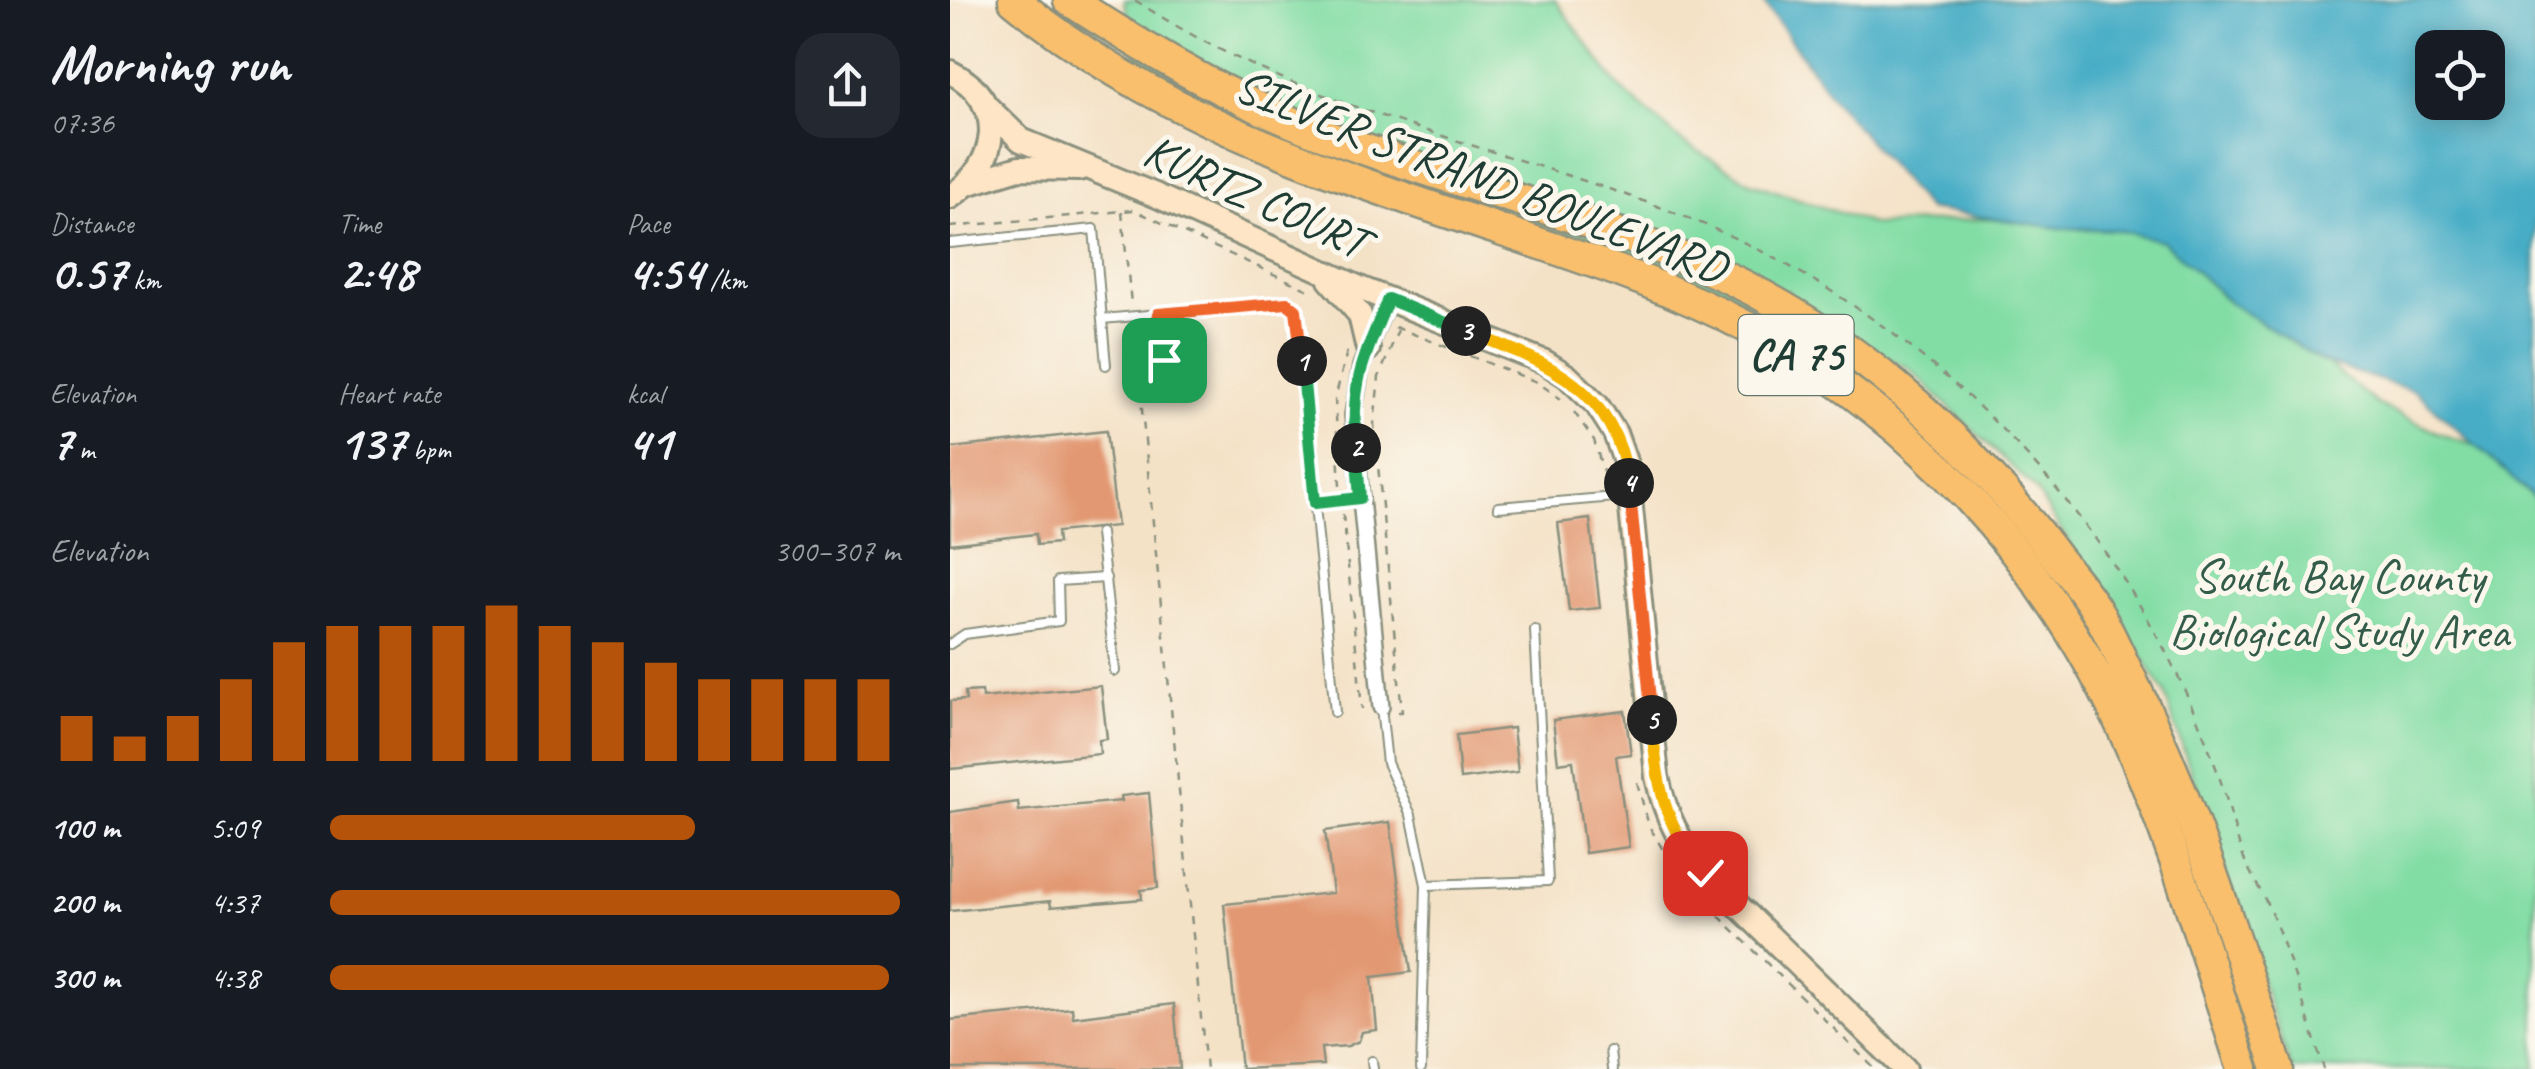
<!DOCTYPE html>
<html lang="en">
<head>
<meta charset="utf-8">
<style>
  :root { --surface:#171b24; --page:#242831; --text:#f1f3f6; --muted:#9ea1a6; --accent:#b45309 }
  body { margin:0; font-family:Caveat,sans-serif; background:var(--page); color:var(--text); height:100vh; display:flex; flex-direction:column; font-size:38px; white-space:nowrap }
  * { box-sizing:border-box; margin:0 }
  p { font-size:32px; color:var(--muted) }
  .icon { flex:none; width:55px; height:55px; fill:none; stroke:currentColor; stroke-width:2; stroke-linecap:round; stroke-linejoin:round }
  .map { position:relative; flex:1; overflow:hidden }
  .details { display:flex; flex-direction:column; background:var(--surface); width:950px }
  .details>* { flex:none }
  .tools { position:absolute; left:1465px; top:30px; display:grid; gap:20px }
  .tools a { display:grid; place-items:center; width:90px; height:90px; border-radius:20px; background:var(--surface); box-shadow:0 5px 25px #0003; font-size:50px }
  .pin { position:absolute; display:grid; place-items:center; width:85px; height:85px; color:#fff; margin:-42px; border-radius:20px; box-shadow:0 5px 15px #0006 }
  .km { position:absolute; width:50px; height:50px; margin:-25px; border-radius:50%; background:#222; color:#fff; font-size:28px; line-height:50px; text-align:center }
  .round { display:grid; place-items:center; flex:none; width:105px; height:105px; border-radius:30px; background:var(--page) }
  .head { display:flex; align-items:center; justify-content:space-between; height:170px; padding:0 50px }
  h1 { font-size:55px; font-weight:700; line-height:75px }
  .figures { display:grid; grid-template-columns:repeat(3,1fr); gap:15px; height:170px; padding:10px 50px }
  .figures div { display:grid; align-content:center }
  .figures b { font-size:50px; font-weight:700 }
  .figures small { font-size:28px; font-weight:400 }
  .figures p { font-size:28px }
  .chart { height:280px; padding:20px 50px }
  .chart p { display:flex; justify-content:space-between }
  .chart svg { width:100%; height:180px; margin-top:10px; stroke:var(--accent); stroke-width:6 }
  ul { padding:0 50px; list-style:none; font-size:32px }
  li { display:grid; grid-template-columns:160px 120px 1fr; align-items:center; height:75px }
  li i { height:25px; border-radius:12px; background:var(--accent) }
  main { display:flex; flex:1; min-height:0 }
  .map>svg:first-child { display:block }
  .green { fill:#82dda4; stroke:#508d6c; stroke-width:2.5 }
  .water { fill:#46adc6; stroke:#32757d; stroke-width:2.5; fill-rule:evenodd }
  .building { fill:#e29872 }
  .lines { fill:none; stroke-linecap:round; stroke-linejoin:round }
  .lane-casing { stroke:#8a907e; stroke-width:12 }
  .street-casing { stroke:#8a907e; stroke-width:20 }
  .secondary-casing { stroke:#8a907e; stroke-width:28 }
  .highway-casing { stroke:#8a907e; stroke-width:35 }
  .path { stroke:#8a907e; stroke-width:2.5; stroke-dasharray:8 8; stroke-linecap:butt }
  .lane { stroke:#fff; stroke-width:8 }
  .street { stroke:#fff; stroke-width:15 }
  .secondary { stroke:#fde5c5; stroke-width:22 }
  .highway { stroke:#f9bf6d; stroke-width:30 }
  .split-1-casing { stroke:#fff; stroke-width:20 }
  .split-2-casing { stroke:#fff; stroke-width:20 }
  .split-3-casing { stroke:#fff; stroke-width:20 }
  .split-4-casing { stroke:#fff; stroke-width:20 }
  .split-5-casing { stroke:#fff; stroke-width:20 }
  .split-6-casing { stroke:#fff; stroke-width:20 }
  .split-1 { stroke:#f0652b; stroke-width:12 }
  .split-2 { stroke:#22a559; stroke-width:12 }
  .split-3 { stroke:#22a559; stroke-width:12 }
  .split-4 { stroke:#f5b400; stroke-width:12 }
  .split-5 { stroke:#f0652b; stroke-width:12 }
  .split-6 { stroke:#f5b400; stroke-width:12 }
  .labels { text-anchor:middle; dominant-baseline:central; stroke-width:10; stroke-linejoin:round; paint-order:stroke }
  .shield { fill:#fbf7ec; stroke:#61756b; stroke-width:2.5 }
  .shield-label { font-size:45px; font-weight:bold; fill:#1f3d34 }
  .street-label { font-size:48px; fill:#1f3d34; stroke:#fbf7ec }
  .park-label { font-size:48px; fill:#335d4a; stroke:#fbf7ec }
</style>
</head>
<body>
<main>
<section class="details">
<div class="head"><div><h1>Morning run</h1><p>07:36</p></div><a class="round"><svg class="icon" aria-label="share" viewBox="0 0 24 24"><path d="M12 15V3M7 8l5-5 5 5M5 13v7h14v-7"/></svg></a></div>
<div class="figures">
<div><p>Distance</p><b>0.57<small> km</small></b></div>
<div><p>Time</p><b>2:48</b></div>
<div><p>Pace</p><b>4:54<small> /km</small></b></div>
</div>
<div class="figures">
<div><p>Elevation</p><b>7<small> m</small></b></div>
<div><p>Heart rate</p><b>137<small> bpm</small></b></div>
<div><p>kcal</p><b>41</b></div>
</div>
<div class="chart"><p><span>Elevation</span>300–307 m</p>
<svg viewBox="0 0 160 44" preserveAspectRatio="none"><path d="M5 44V33M15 44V38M25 44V33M35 44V24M45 44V15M55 44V11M65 44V11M75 44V11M85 44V6M95 44V11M105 44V15M115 44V20M125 44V24M135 44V24M145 44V24M155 44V24"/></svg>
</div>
<ul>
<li><b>100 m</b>5:09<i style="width:64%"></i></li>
<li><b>200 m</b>4:37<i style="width:100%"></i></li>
<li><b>300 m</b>4:38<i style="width:98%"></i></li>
</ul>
</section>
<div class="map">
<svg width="1585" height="1069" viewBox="0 0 1585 1069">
  <rect width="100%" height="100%" fill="#fbf7ec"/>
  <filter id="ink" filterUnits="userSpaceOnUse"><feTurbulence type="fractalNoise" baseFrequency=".01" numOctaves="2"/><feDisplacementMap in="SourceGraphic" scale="20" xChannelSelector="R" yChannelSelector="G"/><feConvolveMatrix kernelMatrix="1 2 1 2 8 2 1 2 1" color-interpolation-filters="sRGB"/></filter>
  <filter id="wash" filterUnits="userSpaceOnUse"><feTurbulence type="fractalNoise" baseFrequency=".0048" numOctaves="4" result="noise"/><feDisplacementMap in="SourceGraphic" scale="40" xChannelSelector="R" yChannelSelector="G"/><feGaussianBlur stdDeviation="2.25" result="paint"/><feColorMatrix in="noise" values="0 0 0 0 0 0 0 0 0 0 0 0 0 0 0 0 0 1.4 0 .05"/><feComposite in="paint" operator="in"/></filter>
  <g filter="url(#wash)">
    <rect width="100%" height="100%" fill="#f4e2c7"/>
    <path class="green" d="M 174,0 L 605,0 L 668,86 L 731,141 L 802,183 L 925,225 L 1127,214 L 1211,228 L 1427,404 L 1493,435 L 1556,454 L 1585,477 L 1585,1069 L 1341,1069 L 1214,692 L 1085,489 L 956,366 L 681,256 L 377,152 L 187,59 Z"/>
    <path class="water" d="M 812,0 L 1585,0 L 1585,499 L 1465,391 L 1373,362 L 1280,303 L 1213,241 L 1167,230 L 1109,228 L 977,209 L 882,98 ZM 1482,48 L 1538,48 L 1538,102 L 1482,102 Z"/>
    <g id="blocks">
      <g class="building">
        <path d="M 156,431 L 167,526 L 107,532 L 108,543 L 87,545 L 86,534 L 0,544 L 0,448 Z"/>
        <path d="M 640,519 L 650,608 L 619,611 L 608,523 Z"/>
        <path d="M 151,686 L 157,739 L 149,740 L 150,754 L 0,769 L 0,701 L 16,700 L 15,692 L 32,691 L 33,698 Z"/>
        <path d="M 675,711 L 681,754 L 666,756 L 679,847 L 635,853 L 623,761 L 608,763 L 603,720 Z"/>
        <path d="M 563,728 L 568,772 L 510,779 L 506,735 Z"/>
        <path d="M 199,793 L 208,888 L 191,890 L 192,899 L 101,907 L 100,901 L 0,911 L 0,812 L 68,802 L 69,811 L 172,801 L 171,796 Z"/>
        <path d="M 440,822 L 461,972 L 422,977 L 427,1030 L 412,1032 L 409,1041 L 398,1046 L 371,1048 L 373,1065 L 291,1069 L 274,904 L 383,893 L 375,831 Z"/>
        <path d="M 224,1004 L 230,1069 L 0,1069 L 0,1020 L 122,1008 L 123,1017 Z"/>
      </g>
    </g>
  </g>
  <g filter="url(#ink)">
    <use href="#blocks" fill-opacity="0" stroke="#8a907e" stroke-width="2.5"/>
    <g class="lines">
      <g class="lane-casing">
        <g id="lane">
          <path d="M 0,243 L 144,229 L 156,365"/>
          <path d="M 208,314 L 214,360"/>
          <path d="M 152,319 L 337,303 L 346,310 L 385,712"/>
          <path d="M 365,503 L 410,498"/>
          <path d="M 548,507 L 676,496"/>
          <path d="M 150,533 L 165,671"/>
          <path d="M 0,644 L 15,634 L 109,621 L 108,581 L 156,578"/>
          <path d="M 431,707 L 437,763 L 461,815 L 476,885 L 471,1069"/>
          <path d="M 476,885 L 598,881 L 585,630"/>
          <path d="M 660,1051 L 662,1069"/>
          <path d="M 422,1061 L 423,1069"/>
        </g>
      </g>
      <g class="street-casing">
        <path id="street" d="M 431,707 L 403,415 L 411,366 L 438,299"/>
      </g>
      <g class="secondary-casing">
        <g id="secondary">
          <path d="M 0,72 C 59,101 50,164 0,197"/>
          <path d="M 34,104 L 71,140 L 205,195 L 412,289 L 595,362 L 617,376 L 647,405 L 665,433 L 677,467 L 707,777 C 715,815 730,844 755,873 L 955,1069"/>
          <path d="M 20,183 L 69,168 L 129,169"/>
          <path d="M 380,280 L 410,315 L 418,349"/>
        </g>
      </g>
      <g class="highway-casing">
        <g id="highway">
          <path d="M 64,0 C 204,116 377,172 547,229 C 632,258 718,285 797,327 C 961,412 1094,559 1171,725 C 1222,835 1255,954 1293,1069"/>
          <path d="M 119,0 C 204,55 290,105 385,139 C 506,183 634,215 752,266 C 894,327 1016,435 1107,558 C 1121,576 1137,594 1148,613 C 1161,635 1171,660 1183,683 C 1244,807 1284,938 1328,1069"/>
        </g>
      </g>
      <g class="path">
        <path d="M 185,0 C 356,115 561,146 748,222 C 946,303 1125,471 1221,662 C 1241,701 1259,746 1273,788 C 1280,810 1285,832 1292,854 C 1300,875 1314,894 1322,915 C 1343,964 1357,1018 1374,1069"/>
        <path d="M 172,212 L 181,304"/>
        <path d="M 0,227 L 184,210 L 365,293"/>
        <path d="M 184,327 L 256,1069"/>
        <path d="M 445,327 L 587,382 L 611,399"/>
        <path d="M 624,412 L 644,440 L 657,485"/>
        <path d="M 390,486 L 385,399 L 397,351"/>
        <path d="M 393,514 L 412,709"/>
        <path d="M 448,712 L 452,712 L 424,424 L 429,377 L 448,330"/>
        <path d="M 687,782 L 699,826 L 729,877 L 925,1069"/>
      </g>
      <use href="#lane" class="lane"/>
      <use href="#street" class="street"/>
      <use href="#secondary" class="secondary"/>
      <use href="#highway" class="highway"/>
    </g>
  </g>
  <g class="lines" filter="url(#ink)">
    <g class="split-1-casing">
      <path id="split-1" d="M 214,360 L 208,314 L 337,303 L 346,310 L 352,361"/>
    </g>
    <g class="split-2-casing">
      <path id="split-2" d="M 352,361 L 365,503 L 410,498 L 406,448"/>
    </g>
    <g class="split-3-casing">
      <path id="split-3" d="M 406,448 C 400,382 414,359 438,299 L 516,331"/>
    </g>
    <g class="split-4-casing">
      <path id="split-4" d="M 516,331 C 597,363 663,385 679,483"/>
    </g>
    <g class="split-5-casing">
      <path id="split-5" d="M 679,483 L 702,720"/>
    </g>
    <g class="split-6-casing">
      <path id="split-6" d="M 702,720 C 707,783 712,824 755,873"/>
    </g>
    <use href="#split-1" class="split-1"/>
    <use href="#split-2" class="split-2"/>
    <use href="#split-3" class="split-3"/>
    <use href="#split-4" class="split-4"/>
    <use href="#split-5" class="split-5"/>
    <use href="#split-6" class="split-6"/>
  </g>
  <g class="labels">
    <rect class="shield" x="788.5" y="315" width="115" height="80" rx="8"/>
    <g class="shield-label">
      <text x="846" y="355">CA 75</text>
    </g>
    <g class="street-label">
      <text transform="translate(531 176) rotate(21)">SILVER STRAND BOULEVARD</text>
      <text transform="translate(306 196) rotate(24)">KURTZ COURT</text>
    </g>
    <g class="park-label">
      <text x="1389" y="576">South Bay County<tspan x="1389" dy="55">Biological Study Area</tspan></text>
    </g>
  </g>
</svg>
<div class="tools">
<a><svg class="icon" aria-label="locate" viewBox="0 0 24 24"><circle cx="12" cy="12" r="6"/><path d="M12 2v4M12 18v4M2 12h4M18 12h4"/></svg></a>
</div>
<div class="pin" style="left:214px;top:360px;background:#1e9e55"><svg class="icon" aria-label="arrive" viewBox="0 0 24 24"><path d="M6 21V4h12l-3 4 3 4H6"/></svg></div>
<div class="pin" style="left:755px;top:873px;background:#d93025"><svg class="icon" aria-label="check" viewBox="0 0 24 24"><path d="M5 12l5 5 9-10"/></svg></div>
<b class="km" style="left:352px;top:361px">1</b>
<b class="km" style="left:406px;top:448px">2</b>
<b class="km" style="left:516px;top:331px">3</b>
<b class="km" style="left:679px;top:483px">4</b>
<b class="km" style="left:702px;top:720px">5</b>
</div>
</main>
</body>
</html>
